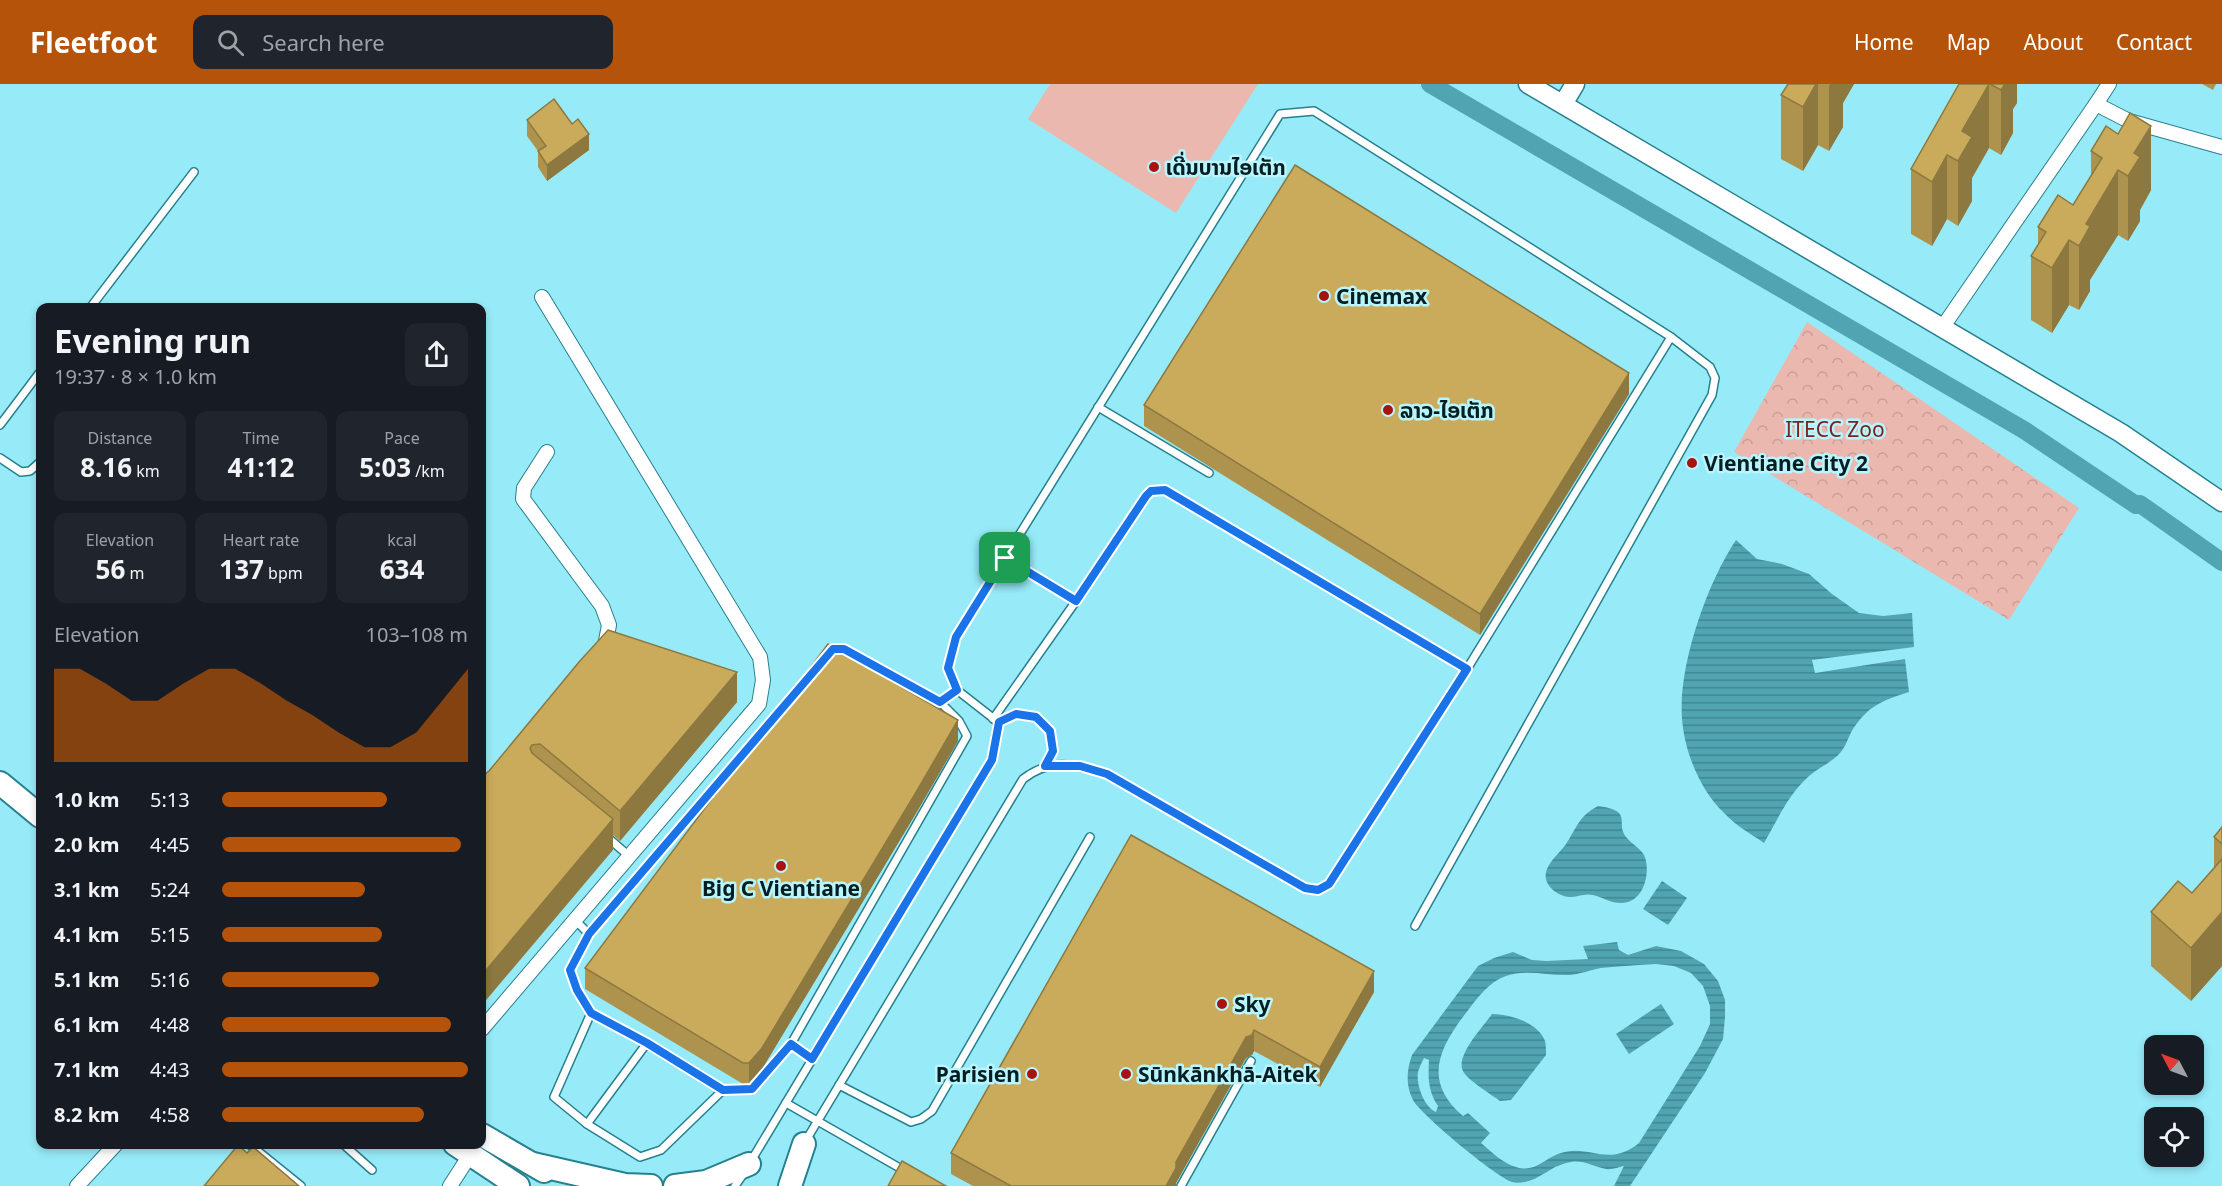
<!DOCTYPE html>
<html lang="en">
<head>
<meta charset="utf-8">
<style>
  :root { --surface:#171b24; --page:#20242c; --text:#f1f3f6; --muted:#9ea1a6; --accent:#b45309 }
  body { margin:0; font-family:"Noto Sans","Noto Sans Lao",sans-serif; background:var(--page); color:var(--text); height:100vh; display:flex; flex-direction:column; font-size:22px; white-space:nowrap }
  * { box-sizing:border-box; margin:0 }
  p { font-size:20px; color:var(--muted) }
  .icon { flex:none; width:33px; height:33px; fill:none; stroke:currentColor; stroke-width:2; stroke-linecap:round; stroke-linejoin:round }
  .map { position:relative; flex:1; overflow:hidden }
  .sheet { position:absolute; left:36px; top:219px; width:450px; height:846px; display:flex; flex-direction:column; background:var(--surface); border-radius:12px; box-shadow:0 3px 9px #0003 }
  .sheet>* { flex:none }
  .needle { width:39px; rotate:311deg }
  .fabs { position:absolute; left:2144px; top:951px; display:grid; gap:12px }
  .fabs a { display:grid; place-items:center; width:60px; height:60px; border-radius:12px; background:var(--surface); box-shadow:0 3px 9px #0003; font-size:30px }
  .pin { position:absolute; display:grid; place-items:center; width:51px; height:51px; color:#fff; margin:-26px; border-radius:12px; box-shadow:0 3px 9px #0006 }
  .round { display:grid; place-items:center; flex:none; width:63px; height:63px; border-radius:12px; background:var(--page) }
  .summary { display:flex; align-items:center; justify-content:space-between; height:102px; padding:0 18px }
  h1 { font-size:33px; font-weight:700; line-height:45px }
  .stats { display:grid; grid-template-columns:repeat(3,1fr); gap:9px; height:102px; padding:6px 18px }
  .stats div { display:grid; align-content:center; border-radius:12px; background:var(--page); text-align:center }
  .stats b { font-size:26px; font-weight:700 }
  .stats small { font-size:16px; font-weight:400 }
  .stats p { font-size:16px }
  .chart { height:168px; padding:12px 18px }
  .chart p { display:flex; justify-content:space-between }
  .chart svg { width:100%; height:108px; margin-top:6px; fill:var(--accent); opacity:.7 }
  ul { padding:0 18px; list-style:none; font-size:20px }
  li { display:grid; grid-template-columns:96px 72px 1fr; align-items:center; height:45px }
  li i { height:15px; border-radius:8px; background:var(--accent) }
  header { display:flex; align-items:center; gap:36px; box-sizing:border-box; height:84px; padding:0 30px; background:var(--accent); color:#fff }
  header strong { font-size:28px }
  nav { display:flex; gap:33px; margin-inline-start:auto; font-size:21px }
  .search { width:420px; height:54px; background:var(--page); display:flex; align-items:center; gap:15px; box-sizing:border-box; padding:0 21px; border-radius:12px; color:var(--muted); font-size:22px }
  .map>svg:first-child { display:block }
  .park { fill:url(#park-crowns) }
  .garden { fill:#ebb8b0 }
  .water { fill:url(#water-rules); fill-rule:evenodd }
  .lines { fill:none; stroke-linecap:round; stroke-linejoin:round }
  .canal { stroke:#51a5b2; stroke-width:18 }
  .service-casing { stroke:#26808d; stroke-width:10 }
  .minor-casing { stroke:#26808d; stroke-width:16 }
  .tertiary-casing { stroke:#26808d; stroke-width:21 }
  .primary-casing { stroke:#26808d; stroke-width:26 }
  .service { stroke:#fff; stroke-width:7 }
  .minor { stroke:#fff; stroke-width:14 }
  .tertiary { stroke:#fff; stroke-width:18 }
  .primary { stroke:#fff; stroke-width:22 }
  .wall { fill:#ae934f }
  .shaded-wall { fill:#8d7840 }
  .building { fill:#caab5c; stroke:#8d7840; stroke-width:1.5 }
  .route-casing { stroke:#fff; stroke-width:12 }
  .route { stroke:#1a73e8; stroke-width:8 }
  .poi-dot { fill:#a71311; stroke:#b8f5ff; stroke-width:2 }
  .labels { text-anchor:middle; dominant-baseline:central; stroke-width:5; stroke-linejoin:round; paint-order:stroke }
  .poi-label { font-size:21px; font-weight:bold; fill:#051e21; stroke:#b8f5ff; text-anchor:start }
  .park-label { font-size:21px; fill:#76261f; stroke:#b8f5ff }
</style>
</head>
<body>
<header>
<strong>Fleetfoot</strong>
<div class="search"><svg class="icon" aria-label="search" viewBox="0 0 24 24"><circle cx="10" cy="10" r="6"/><path d="M15 15l6 6"/></svg>Search here</div>
<nav><a>Home</a><a>Map</a><a>About</a><a>Contact</a></nav>
</header>
<div class="map">
<svg width="2222" height="1102" viewBox="0 0 2222 1102">
  <defs>
    <pattern id="park-crowns" width="20" height="18" patternUnits="userSpaceOnUse" patternTransform="scale(1.5)"><rect width="20" height="18" fill="#ebb8b0"/><path d="M2 6a3 3 0 1 1 6 0M12 15a3 3 0 1 1 6 0" fill="none" stroke="#c89e97"/></pattern>
    <pattern id="water-rules" width="6" height="5" patternUnits="userSpaceOnUse" patternTransform="scale(1.5)"><rect width="6" height="5" fill="#51a5b2"/><path d="M0 2.5h6" fill="none" stroke="#418690"/></pattern>
  </defs>
  <rect width="100%" height="100%" fill="#97ebf9"/>
  <path class="park" d="M 1807,238 L 2079,424 L 2009,536 L 1734,368 Z"/>
  <path class="garden" d="M 1050,0 L 1258,0 L 1176,129 L 1028,35 Z"/>
  <g class="water">
    <path d="M 1736,456 L 1757,475 L 1782,480 L 1809,490 L 1832,510 L 1859,529 L 1883,532 L 1912,529 L 1914,563 L 1812,576 L 1815,589 L 1905,575 L 1909,608 C 1883,616 1868,622 1853,645 C 1848,653 1846,663 1840,669 C 1830,680 1817,684 1807,694 C 1788,711 1777,737 1764,759 C 1751,750 1735,741 1724,729 C 1700,706 1684,667 1682,634 C 1678,582 1707,499 1736,456 Z"/>
    <path d="M 1598,722 C 1635,727 1614,739 1627,754 C 1632,760 1640,764 1644,771 C 1651,786 1645,813 1628,818 C 1615,822 1605,814 1593,811 C 1585,809 1577,813 1570,813 C 1564,813 1558,810 1553,806 C 1534,788 1557,773 1566,760 C 1577,743 1579,732 1598,722 Z"/>
    <path d="M 1662,797 L 1687,814 L 1668,841 L 1643,825 Z"/>
    <path d="M 1617,858 L 1619,866 L 1628,871 L 1656,862 L 1681,867 L 1704,880 L 1718,897 L 1725,916 L 1725,933 L 1723,955 L 1705,989 L 1630,1102 L 1614,1102 L 1624,1082 C 1619,1083 1612,1086 1606,1085 C 1592,1082 1581,1074 1566,1079 C 1546,1084 1535,1102 1512,1098 C 1496,1093 1420,1030 1413,1016 C 1405,1001 1407,985 1412,971 L 1478,882 L 1494,874 L 1513,868 L 1532,876 L 1546,877 L 1588,875 L 1583,862 ZM 1656,880 L 1674,882 L 1691,889 L 1703,902 L 1710,922 L 1710,940 L 1700,962 L 1639,1059 C 1607,1085 1589,1058 1558,1070 C 1543,1076 1534,1089 1516,1083 C 1502,1079 1492,1068 1481,1059 L 1490,1049 L 1468,1029 L 1463,1032 C 1421,996 1440,962 1469,925 C 1479,912 1489,898 1506,892 C 1527,885 1548,892 1570,891 C 1580,890 1591,886 1601,884 C 1619,882 1638,881 1656,880 ZM 1424,974 L 1429,976 C 1428,994 1428,1007 1438,1022 L 1436,1028 C 1424,1023 1416,1001 1418,988 C 1419,984 1422,978 1424,974 Z"/>
    <path d="M 1661,920 L 1674,940 L 1629,970 L 1616,950 Z"/>
    <path d="M 1492,930 C 1509,930 1538,938 1545,957 C 1546,961 1546,967 1546,971 L 1511,1016 L 1500,1017 C 1491,1010 1467,996 1463,987 C 1455,972 1483,943 1492,930 Z"/>
  </g>
  <g class="lines">
    <path class="canal" d="M 1430,0 L 2024,346 L 2136,421 L 2140,420 L 2222,478"/>
    <g class="service-casing">
      <g id="service">
        <path d="M 90,224 L 194,88"/>
        <path d="M 1098,323 L 1209,389"/>
        <path d="M 0,341 L 40,288"/>
        <path d="M 0,374 L 21,388 L 30,387 L 40,378"/>
        <path d="M 1005,474 L 1076,517 L 1146,412 L 1151,407 L 1165,406 L 1467,585"/>
        <path d="M 833,565 L 844,565 L 940,618 L 959,637 L 967,652 L 791,960 L 752,1005 L 723,1006 L 647,959 L 591,929 L 577,906 L 570,886 L 589,850 Z"/>
        <path d="M 940,618 L 957,606"/>
        <path d="M 993,635 L 1076,517"/>
        <path d="M 998,638 L 1016,630 L 1036,633 L 1050,647 L 1053,667 L 1045,682"/>
        <path d="M 606,752 L 629,772"/>
        <path d="M 575,836 L 589,850"/>
        <path d="M 1415,842 L 1712,311 L 1715,294 L 1710,283 L 1671,253"/>
        <path d="M 591,929 L 554,1013 L 587,1040 L 640,1073 L 661,1066 L 723,1006"/>
        <path d="M 791,960 L 812,975"/>
        <path d="M 839,1001 L 911,1038 L 921,1035 L 932,1027 L 1090,753"/>
        <path d="M 786,1019 L 905,1087"/>
        <path d="M 587,1040 L 647,959"/>
        <path d="M 805,1058 L 1023,695 C 1052,673 1075,681 1107,690 L 1305,804 L 1318,806 L 1329,800 L 1467,585 L 1671,253 L 1314,27 L 1280,30 L 956,553 L 948,584 L 957,606 L 998,638"/>
        <path d="M 249,1060 L 301,1102"/>
        <path d="M 343,1060 L 372,1086"/>
        <path d="M 751,1077 L 992,676 L 998,638"/>
        <path d="M 735,1102 L 744,1089"/>
        <path d="M 1181,1102 L 1251,977"/>
      </g>
    </g>
    <g class="minor-casing">
      <g id="minor">
        <path d="M 2109,0 L 2096,20 L 2129,37 L 2222,63"/>
        <path d="M 1942,244 L 2096,20"/>
        <path d="M 547,368 L 524,404 L 523,415 L 602,522 L 609,541 L 605,562"/>
        <path d="M 482,945 L 759,620 L 763,596 L 760,573 L 542,213"/>
        <path d="M 77,1102 L 116,1060"/>
        <path d="M 450,1102 L 470,1071"/>
      </g>
    </g>
    <g class="tertiary-casing">
      <g id="tertiary">
        <path d="M 1528,0 L 2121,349 L 2222,418"/>
        <path d="M 1563,20 L 1575,0"/>
      </g>
    </g>
    <g class="primary-casing">
      <g id="primary">
        <path d="M 0,699 L 40,732"/>
        <path d="M 482,1051 L 544,1087"/>
        <path d="M 455,1060 L 518,1102"/>
        <path d="M 533,1080 L 625,1101 L 651,1102"/>
        <path d="M 675,1102 L 706,1098 L 749,1080"/>
        <path d="M 790,1102 L 804,1060"/>
      </g>
    </g>
    <use href="#service" class="service"/>
    <use href="#minor" class="minor"/>
    <use href="#tertiary" class="tertiary"/>
    <use href="#primary" class="primary"/>
  </g>
  <g class="wall">
    <path d="M 1788,0 L 1854,0 L 1843,19 L 1843,43 L 1829,67 L 1818,61 L 1803,87 L 1781,75 L 1781,11 Z"/>
    <path d="M 1959,0 L 2017,0 L 2017,19 L 2013,25 L 2013,49 L 2001,71 L 1989,64 L 1972,94 L 1972,117 L 1958,142 L 1947,135 L 1932,162 L 1911,150 L 1911,85 Z"/>
    <path d="M 2202,0 L 2216,0 L 2213,6 Z"/>
    <path d="M 527,36 L 589,66 L 547,97 L 538,83 L 538,67 L 527,52 Z"/>
    <path d="M 2091,67 L 2151,106 L 2140,126 L 2140,137 L 2128,157 L 2118,151 L 2090,196 L 2090,207 L 2079,226 L 2069,221 L 2052,249 L 2031,236 L 2031,172 L 2038,161 L 2038,143 L 2073,121 L 2091,92 Z"/>
    <path d="M 1629,310 L 1480,551 L 1144,342 L 1144,321 Z"/>
    <path d="M 579,578 L 737,618 L 620,757 L 613,751 L 613,766 L 485,690 L 489,687 Z"/>
    <path d="M 958,657 L 915,731 L 762,985 L 749,999 L 743,1000 L 585,905 L 585,884 Z"/>
    <path d="M 2222,743 L 2222,882 L 2191,917 L 2151,882 L 2151,828 L 2192,809 L 2214,784 L 2214,753 Z"/>
    <path d="M 1131,751 L 1374,908 L 1320,1003 L 1254,967 L 1252,971 L 1246,974 L 1176,1099 L 1176,1102 L 973,1102 L 951,1090 L 951,1069 Z"/>
  </g>
  <g class="shaded-wall">
    <path d="M 1816,0 L 1818,0 L 1818,61 L 1803,87 L 1803,23 Z"/>
    <path d="M 1830,0 L 1854,0 L 1843,19 L 1843,43 L 1829,67 L 1829,3 Z"/>
    <path d="M 1989,0 L 1989,64 L 1972,94 L 1972,117 L 1958,142 L 1958,77 L 1962,47 Z"/>
    <path d="M 2003,0 L 2017,0 L 2017,19 L 2013,25 L 2013,49 L 2001,71 L 2001,6 Z"/>
    <path d="M 2151,42 L 2151,106 L 2140,126 L 2140,137 L 2128,157 L 2128,92 L 2134,69 Z"/>
    <path d="M 589,50 L 589,66 L 547,97 L 547,81 Z"/>
    <path d="M 1947,71 L 1947,135 L 1932,162 L 1932,98 Z"/>
    <path d="M 2118,86 L 2118,151 L 2090,196 L 2090,207 L 2079,226 L 2079,162 L 2086,140 Z"/>
    <path d="M 2069,156 L 2069,221 L 2052,249 L 2052,184 Z"/>
    <path d="M 1629,289 L 1629,310 L 1480,551 L 1480,530 Z"/>
    <path d="M 737,588 L 737,618 L 620,757 L 620,727 Z"/>
    <path d="M 958,636 L 958,657 L 915,731 L 762,985 L 749,999 L 749,979 Z"/>
    <path d="M 613,735 L 613,766 L 482,921 L 482,891 Z"/>
    <path d="M 2222,828 L 2222,882 L 2191,917 L 2191,864 Z"/>
    <path d="M 1374,887 L 1374,908 L 1320,1003 L 1320,983 Z"/>
    <path d="M 1254,946 L 1254,967 L 1252,971 L 1246,974 L 1176,1099 L 1176,1102 L 1166,1102 L 1176,1078 L 1246,953 Z"/>
  </g>
  <g class="building">
    <path d="M 1788,0 L 1816,0 L 1803,23 L 1781,11 Z"/>
    <path d="M 1959,0 L 1989,0 L 1962,47 L 1972,53 L 1958,77 L 1947,71 L 1932,98 L 1911,85 Z"/>
    <path d="M 1990,0 L 2005,0 L 2001,6 Z"/>
    <path d="M 554,15 L 572,40 L 578,35 L 589,50 L 547,81 L 538,67 L 546,62 L 527,36 Z"/>
    <path d="M 2130,29 L 2151,42 L 2134,69 L 2140,73 L 2128,92 L 2118,86 L 2086,140 L 2090,142 L 2079,162 L 2069,156 L 2052,184 L 2031,172 L 2046,148 L 2038,143 L 2058,111 L 2073,121 L 2102,74 L 2091,67 L 2106,42 L 2118,50 Z"/>
    <path d="M 1295,81 L 1629,289 L 1480,530 L 1144,321 Z"/>
    <path d="M 608,546 L 737,588 L 620,727 L 540,660 L 532,661 L 530,664 L 532,669 L 613,735 L 482,891 L 482,690 L 485,690 L 489,687 L 579,578 Z"/>
    <path d="M 828,560 L 958,636 L 915,710 L 762,964 L 749,979 L 743,979 L 585,884 Z"/>
    <path d="M 2222,743 L 2222,760 L 2214,753 Z"/>
    <path d="M 1131,751 L 1374,887 L 1320,983 L 1254,946 L 1252,951 L 1246,953 L 1176,1078 L 1176,1084 L 1166,1102 L 1011,1102 L 951,1069 Z"/>
    <path d="M 2222,775 L 2222,828 L 2191,864 L 2151,828 L 2178,797 L 2192,809 Z"/>
    <path d="M 238,1061 L 247,1069 L 253,1063 L 299,1102 L 204,1102 Z"/>
    <path d="M 902,1077 L 946,1102 L 888,1102 Z"/>
  </g>
  <g class="lines">
    <g class="route-casing">
      <path id="route" d="M 1165,406 L 1467,585 L 1329,800 L 1318,806 L 1305,804 L 1107,690 L 1080,682 L 1045,682 L 1053,667 L 1050,647 L 1036,633 L 1016,630 L 999,638 L 992,676 L 812,975 L 791,960 L 752,1005 L 723,1006 L 647,959 L 591,929 L 577,906 L 570,886 L 589,850 L 833,565 L 844,565 L 940,618 L 957,606 L 948,584 L 956,553 L 1005,474 L 1076,517 L 1146,412 L 1151,407 Z"/>
    </g>
    <use href="#route" class="route"/>
  </g>
  <g class="poi-dot">
    <circle cx="1154" cy="83" r="6"/>
    <circle cx="1324" cy="212" r="6"/>
    <circle cx="1388" cy="326" r="6"/>
    <circle cx="1692" cy="379" r="6"/>
    <circle cx="781" cy="782" r="6"/>
    <circle cx="1222" cy="920" r="6"/>
    <circle cx="1032" cy="990" r="6"/>
    <circle cx="1126" cy="990" r="6"/>
  </g>
  <g class="labels">
    <g class="poi-label">
      <text x="1166" y="83">ເດີ່ນບານໄອເຕັກ</text>
      <text x="1336" y="212">Cinemax</text>
      <text x="1400" y="326">ລາວ-ໄອເຕັກ</text>
      <text x="1704" y="379">Vientiane City 2</text>
      <text x="781" y="804" text-anchor="middle">Big C Vientiane</text>
      <text x="1234" y="920">Sky</text>
      <text x="1020" y="990" text-anchor="end">Parisien</text>
      <text x="1138" y="990">Sūnkānkhā-Aitek</text>
    </g>
    <g class="park-label">
      <text x="1835" y="345">ITECC Zoo</text>
    </g>
  </g>
</svg>
<div class="fabs">
<a><svg class="needle" viewBox="-14 -14 28 28"><path d="M0-13l5 13h-10z" fill="#e53935"/><path d="M0 13l5-13h-10z" fill="#9ea1a6"/></svg></a>
<a><svg class="icon" aria-label="locate" viewBox="0 0 24 24"><circle cx="12" cy="12" r="6"/><path d="M12 2v4M12 18v4M2 12h4M18 12h4"/></svg></a>
</div>
<div class="pin" style="left:1005px;top:474px;background:#1e9e55"><svg class="icon" aria-label="arrive" viewBox="0 0 24 24"><path d="M6 21V4h12l-3 4 3 4H6"/></svg></div>
<section class="sheet">
<div class="summary"><div><h1>Evening run</h1><p>19:37 · 8 × 1.0 km</p></div><a class="round"><svg class="icon" aria-label="share" viewBox="0 0 24 24"><path d="M12 15V3M7 8l5-5 5 5M5 13v7h14v-7"/></svg></a></div>
<div class="stats">
<div><p>Distance</p><b>8.16<small> km</small></b></div>
<div><p>Time</p><b>41:12</b></div>
<div><p>Pace</p><b>5:03<small> /km</small></b></div>
</div>
<div class="stats">
<div><p>Elevation</p><b>56<small> m</small></b></div>
<div><p>Heart rate</p><b>137<small> bpm</small></b></div>
<div><p>kcal</p><b>634</b></div>
</div>
<div class="chart"><p><span>Elevation</span>103–108 m</p>
<svg viewBox="0 0 160 44" preserveAspectRatio="none"><path d="M0 44V6L10 6L20 12L30 19L40 19L50 12L60 6L70 6L80 12L90 19L100 25L110 32L120 38L130 38L140 32L150 19L160 6V44z"/></svg>
</div>
<ul>
<li><b>1.0 km</b>5:13<i style="width:67%"></i></li>
<li><b>2.0 km</b>4:45<i style="width:97%"></i></li>
<li><b>3.1 km</b>5:24<i style="width:58%"></i></li>
<li><b>4.1 km</b>5:15<i style="width:65%"></i></li>
<li><b>5.1 km</b>5:16<i style="width:64%"></i></li>
<li><b>6.1 km</b>4:48<i style="width:93%"></i></li>
<li><b>7.1 km</b>4:43<i style="width:100%"></i></li>
<li><b>8.2 km</b>4:58<i style="width:82%"></i></li>
</ul>
</section>
</div>
</body>
</html>
